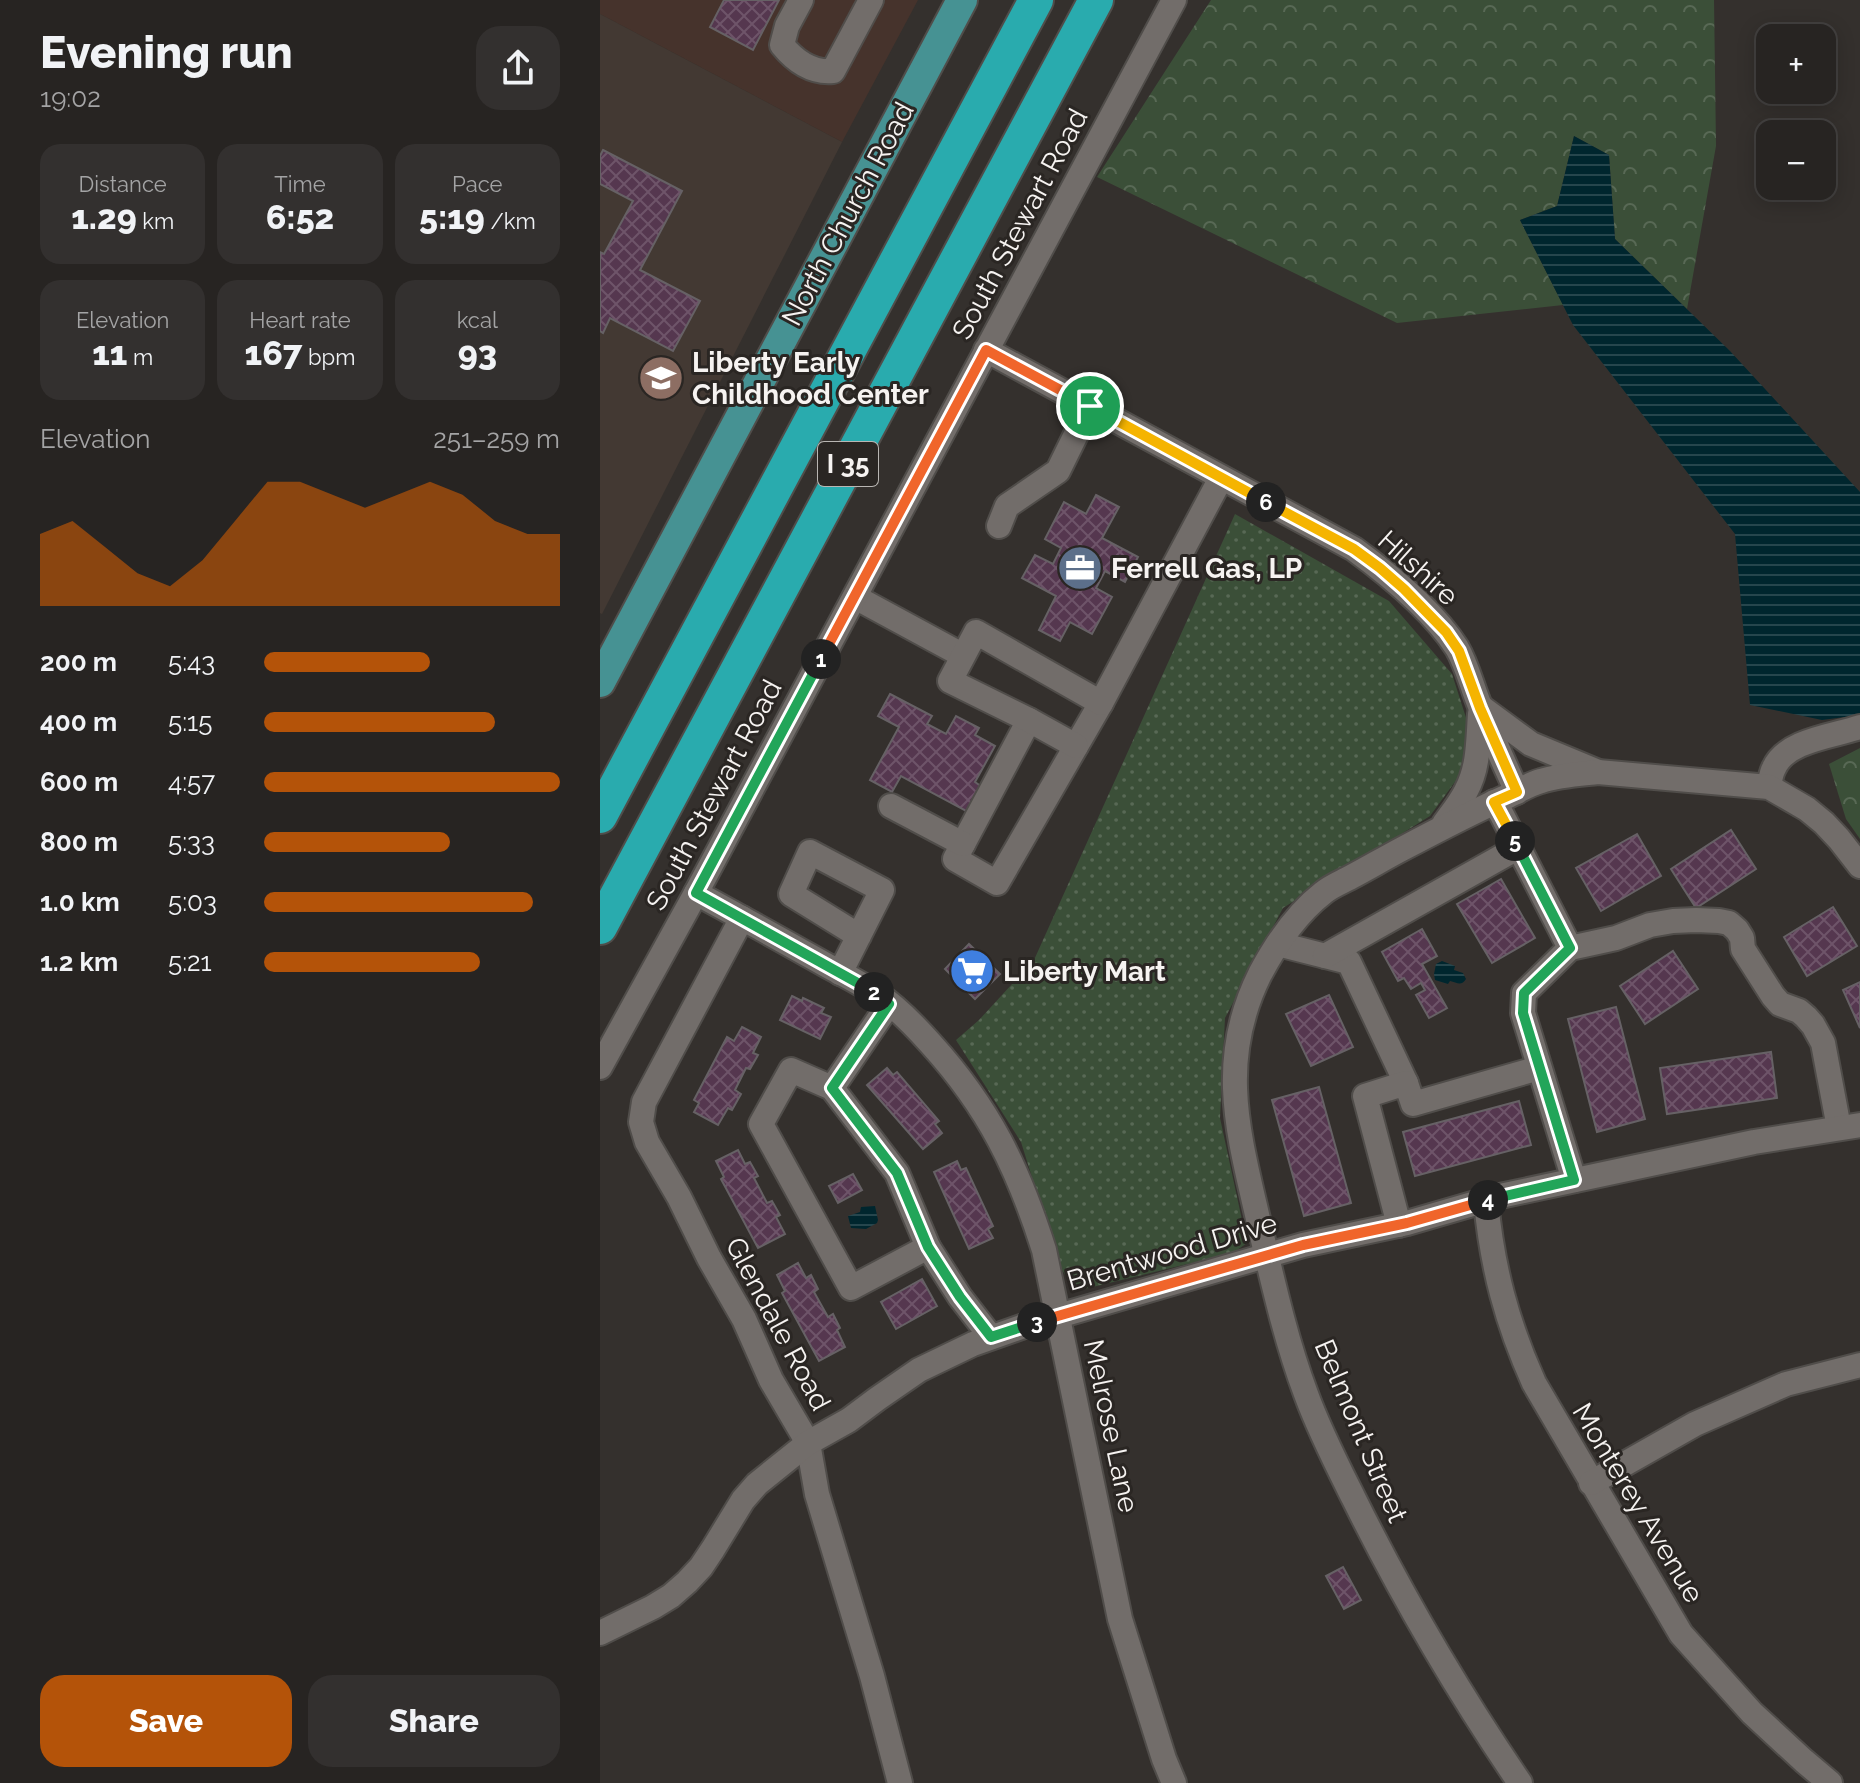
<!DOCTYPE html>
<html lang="en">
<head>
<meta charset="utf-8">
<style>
  :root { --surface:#272422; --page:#33302f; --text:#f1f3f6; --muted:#a4a4a5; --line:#434140; --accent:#b45309 }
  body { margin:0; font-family:Raleway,sans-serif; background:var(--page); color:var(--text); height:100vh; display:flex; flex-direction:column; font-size:30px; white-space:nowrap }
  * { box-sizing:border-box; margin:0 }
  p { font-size:26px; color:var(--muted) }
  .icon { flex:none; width:44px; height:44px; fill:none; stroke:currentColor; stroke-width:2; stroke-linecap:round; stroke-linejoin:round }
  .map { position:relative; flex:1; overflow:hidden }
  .sheet { display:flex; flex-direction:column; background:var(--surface); width:600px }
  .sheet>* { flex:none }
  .buttons { position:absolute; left:1156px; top:24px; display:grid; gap:16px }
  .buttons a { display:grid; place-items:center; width:80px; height:80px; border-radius:16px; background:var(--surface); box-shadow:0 4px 20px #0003,0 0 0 2px var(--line); font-size:40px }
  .pin { position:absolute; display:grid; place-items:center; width:68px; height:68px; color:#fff; margin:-34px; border:4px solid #fff; border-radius:50%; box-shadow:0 2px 8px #0007 }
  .km { position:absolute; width:40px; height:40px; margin:-20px; border-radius:50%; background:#222; color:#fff; font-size:22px; line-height:40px; text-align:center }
  .round { display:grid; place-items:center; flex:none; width:84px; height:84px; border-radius:24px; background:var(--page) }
  .overview { display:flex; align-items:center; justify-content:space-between; height:136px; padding:0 40px }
  h1 { font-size:44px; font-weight:800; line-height:60px }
  .figures { display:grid; grid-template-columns:repeat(3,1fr); gap:12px; height:136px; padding:8px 40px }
  .figures div { display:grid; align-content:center; border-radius:20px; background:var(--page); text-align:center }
  .figures b { font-size:34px; font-weight:800 }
  .figures small { font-size:22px; font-weight:400 }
  .figures p { font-size:22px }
  .chart { height:224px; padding:16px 40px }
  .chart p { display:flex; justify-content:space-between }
  .chart svg { width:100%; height:144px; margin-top:8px; fill:var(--accent); opacity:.7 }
  .cta { display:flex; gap:16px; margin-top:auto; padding:16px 40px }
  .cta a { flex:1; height:92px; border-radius:24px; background:var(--accent); color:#fff; font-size:32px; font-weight:800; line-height:92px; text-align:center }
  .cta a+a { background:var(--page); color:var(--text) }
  ul { padding:0 40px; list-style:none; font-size:26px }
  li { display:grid; grid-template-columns:128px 96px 1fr; align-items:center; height:60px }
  li i { height:20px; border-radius:10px; background:var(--accent) }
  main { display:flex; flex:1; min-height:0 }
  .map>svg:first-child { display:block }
  .commercial { fill:#46332c }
  .built { fill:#433933 }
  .grass { fill:url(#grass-dots) }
  .forest { fill:url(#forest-crowns) }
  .water { fill:url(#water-rules) }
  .building { fill:url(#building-cross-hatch); stroke:#666165; stroke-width:2 }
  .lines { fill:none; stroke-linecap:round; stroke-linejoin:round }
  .minor-casing { stroke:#504d4a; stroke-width:28 }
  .major-casing { stroke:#504d4a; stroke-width:34 }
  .highway-casing { stroke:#504d4a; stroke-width:38 }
  .minor { stroke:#726d6a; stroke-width:24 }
  .major { stroke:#469293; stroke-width:30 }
  .highway { stroke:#29abae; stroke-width:34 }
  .split-1-casing { stroke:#fff; stroke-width:16 }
  .split-2-casing { stroke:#fff; stroke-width:16 }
  .split-3-casing { stroke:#fff; stroke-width:16 }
  .split-4-casing { stroke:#fff; stroke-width:16 }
  .split-5-casing { stroke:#fff; stroke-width:16 }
  .split-6-casing { stroke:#fff; stroke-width:16 }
  .split-7-casing { stroke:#fff; stroke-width:16 }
  .split-1 { stroke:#f0652b; stroke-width:10 }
  .split-2 { stroke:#22a559; stroke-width:10 }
  .split-3 { stroke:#22a559; stroke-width:10 }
  .split-4 { stroke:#f0652b; stroke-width:10 }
  .split-5 { stroke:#22a559; stroke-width:10 }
  .split-6 { stroke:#f5b400; stroke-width:10 }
  .split-7 { stroke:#f5b400; stroke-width:10 }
  .labels { text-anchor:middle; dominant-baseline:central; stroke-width:6; stroke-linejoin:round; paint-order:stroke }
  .shield { fill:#2a2623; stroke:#b9b6b3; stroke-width:2 }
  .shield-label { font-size:26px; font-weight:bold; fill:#f6f3f1 }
  .street-label { font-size:28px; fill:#f6f3f1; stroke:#2a2623 }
  .poi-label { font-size:28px; font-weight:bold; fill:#f6f3f1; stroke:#2a2623; text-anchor:start }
</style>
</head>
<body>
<main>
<section class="sheet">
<div class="overview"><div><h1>Evening run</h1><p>19:02</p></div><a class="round"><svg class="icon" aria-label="share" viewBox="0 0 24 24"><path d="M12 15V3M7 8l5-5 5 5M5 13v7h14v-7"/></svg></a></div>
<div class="figures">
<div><p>Distance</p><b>1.29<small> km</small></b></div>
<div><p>Time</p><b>6:52</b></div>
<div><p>Pace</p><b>5:19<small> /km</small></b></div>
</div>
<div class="figures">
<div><p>Elevation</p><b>11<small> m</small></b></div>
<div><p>Heart rate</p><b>167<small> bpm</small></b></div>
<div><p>kcal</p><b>93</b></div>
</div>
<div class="chart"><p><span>Elevation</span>251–259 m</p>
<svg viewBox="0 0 160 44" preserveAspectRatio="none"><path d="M0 44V22L10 18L20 26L30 34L40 38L50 30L60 18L70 6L80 6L90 10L100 14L110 10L120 6L130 10L140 18L150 22L160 22V44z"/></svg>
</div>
<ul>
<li><b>200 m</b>5:43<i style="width:56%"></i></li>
<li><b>400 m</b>5:15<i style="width:78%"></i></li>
<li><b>600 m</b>4:57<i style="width:100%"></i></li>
<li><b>800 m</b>5:33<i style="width:63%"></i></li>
<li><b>1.0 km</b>5:03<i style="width:91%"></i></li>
<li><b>1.2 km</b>5:21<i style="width:73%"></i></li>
</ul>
<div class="cta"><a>Save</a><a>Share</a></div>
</section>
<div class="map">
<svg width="1260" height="1783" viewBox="0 0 1260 1783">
  <defs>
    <pattern id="grass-dots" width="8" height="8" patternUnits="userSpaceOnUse" patternTransform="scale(2)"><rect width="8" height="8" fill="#3b4f38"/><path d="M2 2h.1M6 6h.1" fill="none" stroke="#586955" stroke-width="1.8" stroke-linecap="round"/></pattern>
    <pattern id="forest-crowns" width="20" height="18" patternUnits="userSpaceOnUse" patternTransform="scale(2)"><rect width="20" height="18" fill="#3b4f38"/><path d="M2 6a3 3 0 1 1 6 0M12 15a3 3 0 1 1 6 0" fill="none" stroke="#586955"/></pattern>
    <pattern id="water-rules" width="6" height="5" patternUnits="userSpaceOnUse" patternTransform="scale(2)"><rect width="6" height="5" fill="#00262e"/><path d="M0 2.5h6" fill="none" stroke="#26464d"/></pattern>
    <pattern id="building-cross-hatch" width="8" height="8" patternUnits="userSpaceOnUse" patternTransform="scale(2)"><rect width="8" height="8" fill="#55374f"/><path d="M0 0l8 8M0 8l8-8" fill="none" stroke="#6e5469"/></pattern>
  </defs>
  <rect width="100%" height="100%" fill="#34302d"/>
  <path class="commercial" d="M 0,0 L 318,0 L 242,142 L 0,14 Z"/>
  <path class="built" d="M 0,14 L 242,142 L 2,614 L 0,613 Z"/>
  <path class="grass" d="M 635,514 L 789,601 L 852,674 L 869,727 L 860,775 L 830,816 L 683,908 L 625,1018 L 620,1118 L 647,1243 L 633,1253 L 476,1291 L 460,1267 L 421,1142 L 356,1040 L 379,1020 L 434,960 Z"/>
  <g class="forest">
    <path d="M 611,0 L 1114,0 L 1116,146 L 1087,309 L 1015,239 L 1009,155 L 974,136 L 957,206 L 920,220 L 963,305 L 797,323 L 497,177 Z"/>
    <path d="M 1260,748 L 1260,839 L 1246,819 L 1229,764 Z"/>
  </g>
  <g class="water">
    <path d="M 974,136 L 1009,155 L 1015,239 L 1130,351 L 1260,492 L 1260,715 L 1222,720 L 1150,705 L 1135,534 L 973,325 L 920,220 L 957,206 Z"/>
    <path d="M 842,961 L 855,966 L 854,970 L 863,973 L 866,979 C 862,986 857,983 850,981 L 848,984 L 835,980 L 834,974 L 836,964 Z"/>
    <path d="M 275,1206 L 278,1220 L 277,1223 L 266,1229 L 251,1228 L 248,1216 L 260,1212 L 261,1207 Z"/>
  </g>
  <g class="building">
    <path d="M 124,0 L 179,0 L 153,50 L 110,27 Z"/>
    <path d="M 3,150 L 82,191 L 40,270 L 100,301 L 73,351 L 10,318 L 3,333 L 0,331 L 0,252 L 4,254 L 33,201 L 0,184 L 0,156 Z"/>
    <path d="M 496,495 L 519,507 L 502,538 L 538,557 L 525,582 L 505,571 L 496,588 L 512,597 L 492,634 L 470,622 L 460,641 L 439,630 L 456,596 L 422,578 L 435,555 L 453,564 L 461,548 L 445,539 L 464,502 L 486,514 Z"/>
    <path d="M 290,694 L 332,716 L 327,724 L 346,734 L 356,716 L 379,728 L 375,735 L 395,746 L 375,782 L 382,787 L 368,812 L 301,776 L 292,792 L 270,780 L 299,727 L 278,716 Z"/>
    <path d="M 1131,830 L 1156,869 L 1096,908 L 1071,869 Z"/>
    <path d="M 1037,834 L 1061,876 L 1001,911 L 976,868 Z"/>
    <path d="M 901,879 L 935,938 L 892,963 L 857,904 Z"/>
    <path d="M 1233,907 L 1257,946 L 1207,976 L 1184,937 Z"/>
    <path d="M 822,929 L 837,956 L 822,964 L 847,1008 L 829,1018 L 816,995 L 825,990 L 821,983 L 811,989 L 804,978 L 798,981 L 782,952 Z"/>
    <path d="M 369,944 L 400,974 L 375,999 L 345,969 Z"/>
    <path d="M 1073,951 L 1098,989 L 1045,1024 L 1020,986 Z"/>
    <path d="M 1260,982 L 1260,1028 L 1243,990 Z"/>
    <path d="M 729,995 L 753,1047 L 711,1066 L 686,1014 Z"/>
    <path d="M 192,996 L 202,1001 L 203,998 L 224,1008 L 221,1013 L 231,1017 L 220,1039 L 180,1020 Z"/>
    <path d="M 1016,1007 L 1045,1119 L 997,1132 L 968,1019 Z"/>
    <path d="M 142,1027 L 161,1037 L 153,1053 L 158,1055 L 150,1069 L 146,1068 L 135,1090 L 141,1094 L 132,1110 L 128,1108 L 118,1125 L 94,1112 L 99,1103 L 94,1100 L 127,1037 L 134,1041 Z"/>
    <path d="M 1171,1052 L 1177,1098 L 1067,1114 L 1060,1068 Z"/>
    <path d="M 287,1068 L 293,1075 L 297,1072 L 339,1121 L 335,1124 L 342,1133 L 323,1149 L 267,1085 Z"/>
    <path d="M 719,1087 L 751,1203 L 704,1216 L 672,1100 Z"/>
    <path d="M 919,1101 L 931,1145 L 815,1176 L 803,1132 Z"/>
    <path d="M 138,1150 L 145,1164 L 150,1162 L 158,1176 L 154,1178 L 167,1203 L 172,1201 L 180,1215 L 176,1217 L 185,1234 L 158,1248 L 121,1179 L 124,1177 L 116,1161 Z"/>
    <path d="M 357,1161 L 361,1170 L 366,1168 L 393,1226 L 388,1229 L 393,1238 L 369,1249 L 334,1172 Z"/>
    <path d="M 253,1174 L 262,1190 L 238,1203 L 229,1186 Z"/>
    <path d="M 198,1263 L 206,1278 L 211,1275 L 218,1289 L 214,1292 L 228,1317 L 233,1314 L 240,1328 L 237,1330 L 245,1347 L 219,1361 L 182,1293 L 185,1291 L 177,1275 Z"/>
    <path d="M 322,1279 L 337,1306 L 296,1329 L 281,1302 Z"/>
    <path d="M 743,1567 L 761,1600 L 744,1609 L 726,1576 Z"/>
  </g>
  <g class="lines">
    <g class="minor-casing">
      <g id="minor">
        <path d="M 201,0 L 187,26 L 182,45 C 195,61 212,73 233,71 L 271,0"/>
        <path d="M 386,350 L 754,549 C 788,574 834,612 857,648 C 867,665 872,687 880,706 C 891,735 904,763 917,792"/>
        <path d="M 399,526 L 407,506 L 458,471 L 490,406"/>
        <path d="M 255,597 L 362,655"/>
        <path d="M 882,708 L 931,744 L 996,771"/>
        <path d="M 429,720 L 355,859 L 397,883 L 501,703"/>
        <path d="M 476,746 L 429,720 L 350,681 L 376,632 L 501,703 L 621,478"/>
        <path d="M 1169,787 C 1170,781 1171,773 1174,768 C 1186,740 1234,736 1260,727"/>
        <path d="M 894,802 L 902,815 L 970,948"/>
        <path d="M 291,806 L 363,844"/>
        <path d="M 844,824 C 851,814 860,803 866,791 C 879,767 878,741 880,714"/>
        <path d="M 96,893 C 137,915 178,938 219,961 C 238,972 259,982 277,994 C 297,1007 315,1026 331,1044 C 389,1108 418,1168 444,1250 L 520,1619 L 564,1759 L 574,1783"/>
        <path d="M 142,918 L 44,1102 L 41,1122 L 47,1142 L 79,1197 L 109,1258 L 144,1319 L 171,1380 L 208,1443 L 217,1494 L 272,1676 L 300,1783"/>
        <path d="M 678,944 L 749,962 L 806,1083"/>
        <path d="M 725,956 L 919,847"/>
        <path d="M 240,973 L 282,890 L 210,852 L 191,894 L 259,936"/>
        <path d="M 0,1067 L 96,893 L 574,0"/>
        <path d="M 232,1088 L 297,1173 L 328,1247 L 251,1288 L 161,1124 L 191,1070 L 232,1088 L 289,1004"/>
        <path d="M 974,1180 L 923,1013 L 924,993 L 970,948 L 1016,938 L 1050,925 L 1073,921 L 1096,920 L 1119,921 L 1129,923 L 1137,930 L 1142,938 L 1143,949 L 1173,996 L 1180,1004 L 1199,1011 L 1206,1017 L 1213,1025 L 1223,1043 L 1239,1128"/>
        <path d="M 886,1201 C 892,1267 907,1323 934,1383 L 1081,1634 L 1152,1713 L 1204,1761 L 1230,1783"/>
        <path d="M 799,1225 L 765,1096 L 806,1083 L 813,1104 L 939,1068"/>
        <path d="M 328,1247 L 360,1297 L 391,1337"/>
        <path d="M 991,1483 L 1095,1424 L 1186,1384 L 1260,1365"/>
        <path d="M 0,1633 L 53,1607 L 71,1596 L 87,1582 L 101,1567 L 113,1549 L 143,1500 L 157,1484 L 208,1443 L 249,1420 L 277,1399 L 319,1370 L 373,1344 L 424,1326 L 703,1245 L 807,1223 L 900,1196 L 1154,1142 L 1260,1125"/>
        <path d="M 920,1783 C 858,1692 803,1598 754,1499 C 737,1465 719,1430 706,1394 C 685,1338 672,1278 658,1219 C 638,1132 617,1060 660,974 C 676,944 696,914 723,893 C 731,886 742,882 751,877 C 768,868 785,858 802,849 C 836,831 870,813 906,797 C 917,792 929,784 941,781 C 959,775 979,774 998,772 L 1169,787 L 1207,809 L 1224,823 L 1239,839 L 1260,866"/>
      </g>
    </g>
    <g class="major-casing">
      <path id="major" d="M 0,682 L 362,0"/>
    </g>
    <g class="highway-casing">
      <g id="highway">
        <path d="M 0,816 L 436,0"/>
        <path d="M 0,927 L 496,0"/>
      </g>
    </g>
    <use href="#minor" class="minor"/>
    <use href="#major" class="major"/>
    <use href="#highway" class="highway"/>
  </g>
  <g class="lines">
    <g class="split-1-casing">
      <path id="split-1" d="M 221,659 L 386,350 L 490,406"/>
    </g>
    <g class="split-2-casing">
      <path id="split-2" d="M 221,659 L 96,893 L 274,992"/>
    </g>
    <g class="split-3-casing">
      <path id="split-3" d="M 274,992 L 289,1004 L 232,1088 L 297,1173 L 328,1247 L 360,1297 L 391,1337 L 437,1322"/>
    </g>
    <g class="split-4-casing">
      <path id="split-4" d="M 437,1322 L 703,1245 L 807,1223 L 888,1200"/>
    </g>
    <g class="split-5-casing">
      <path id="split-5" d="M 888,1200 L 974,1180 L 923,1013 L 924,993 L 970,948 L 915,841"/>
    </g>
    <g class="split-6-casing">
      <path id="split-6" d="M 666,502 L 754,549 L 780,568 L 804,589 L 846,632 L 859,651 L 880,708 L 917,792 L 894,802 L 915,841"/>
    </g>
    <g class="split-7-casing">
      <path id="split-7" d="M 490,406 L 666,502"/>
    </g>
    <use href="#split-1" class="split-1"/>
    <use href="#split-2" class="split-2"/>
    <use href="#split-3" class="split-3"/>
    <use href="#split-4" class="split-4"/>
    <use href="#split-5" class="split-5"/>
    <use href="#split-6" class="split-6"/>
    <use href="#split-7" class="split-7"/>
  </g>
  <defs>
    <g id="school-disc" transform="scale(2.3)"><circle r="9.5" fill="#8d6e63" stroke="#2a2623"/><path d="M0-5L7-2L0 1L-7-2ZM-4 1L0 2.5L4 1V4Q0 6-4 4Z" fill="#fff"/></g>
    <g id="office-disc" transform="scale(2.3)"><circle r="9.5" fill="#5c6f8a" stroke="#2a2623"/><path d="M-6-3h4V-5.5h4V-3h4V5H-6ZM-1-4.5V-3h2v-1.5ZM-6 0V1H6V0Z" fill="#fff"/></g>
    <g id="supermarket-disc" transform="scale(2.3)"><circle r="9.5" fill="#3f7fe0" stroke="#2a2623"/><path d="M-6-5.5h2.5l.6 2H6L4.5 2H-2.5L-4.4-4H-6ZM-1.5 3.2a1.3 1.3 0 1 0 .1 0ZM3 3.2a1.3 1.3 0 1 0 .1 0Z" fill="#fff"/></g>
  </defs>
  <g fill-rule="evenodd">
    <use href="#school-disc" x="61" y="378"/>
    <use href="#office-disc" x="480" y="568"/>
    <use href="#supermarket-disc" x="372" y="971"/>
  </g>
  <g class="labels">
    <rect class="shield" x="218" y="442" width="60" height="44" rx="6"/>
    <g class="shield-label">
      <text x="248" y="464">I 35</text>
    </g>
    <g class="street-label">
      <text transform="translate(248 214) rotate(-62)">North Church Road</text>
      <text transform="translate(420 224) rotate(-62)">South Stewart Road</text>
      <text transform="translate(818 568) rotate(42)">Hilshire</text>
      <text transform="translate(114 795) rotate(-62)">South Stewart Road</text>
      <text transform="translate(572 1252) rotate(-16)">Brentwood Drive</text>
      <text transform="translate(178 1324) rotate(62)">Glendale Road</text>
      <text transform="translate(511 1426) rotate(78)">Melrose Lane</text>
      <text transform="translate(761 1431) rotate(67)">Belmont Street</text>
      <text transform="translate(1038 1503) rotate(59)">Monterey Avenue</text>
    </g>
    <g class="poi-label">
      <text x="92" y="362">Liberty Early<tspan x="92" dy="32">Childhood Center</tspan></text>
      <text x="511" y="568">Ferrell Gas, LP</text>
      <text x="403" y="971">Liberty Mart</text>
    </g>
  </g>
</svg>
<div class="buttons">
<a>+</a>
<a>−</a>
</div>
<div class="pin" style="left:490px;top:406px;background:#1e9e55"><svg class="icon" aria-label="arrive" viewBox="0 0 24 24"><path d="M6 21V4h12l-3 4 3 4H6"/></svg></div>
<b class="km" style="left:221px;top:659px">1</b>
<b class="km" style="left:274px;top:992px">2</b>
<b class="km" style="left:437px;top:1322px">3</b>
<b class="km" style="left:888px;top:1200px">4</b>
<b class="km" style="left:915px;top:841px">5</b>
<b class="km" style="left:666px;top:502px">6</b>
</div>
</main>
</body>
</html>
